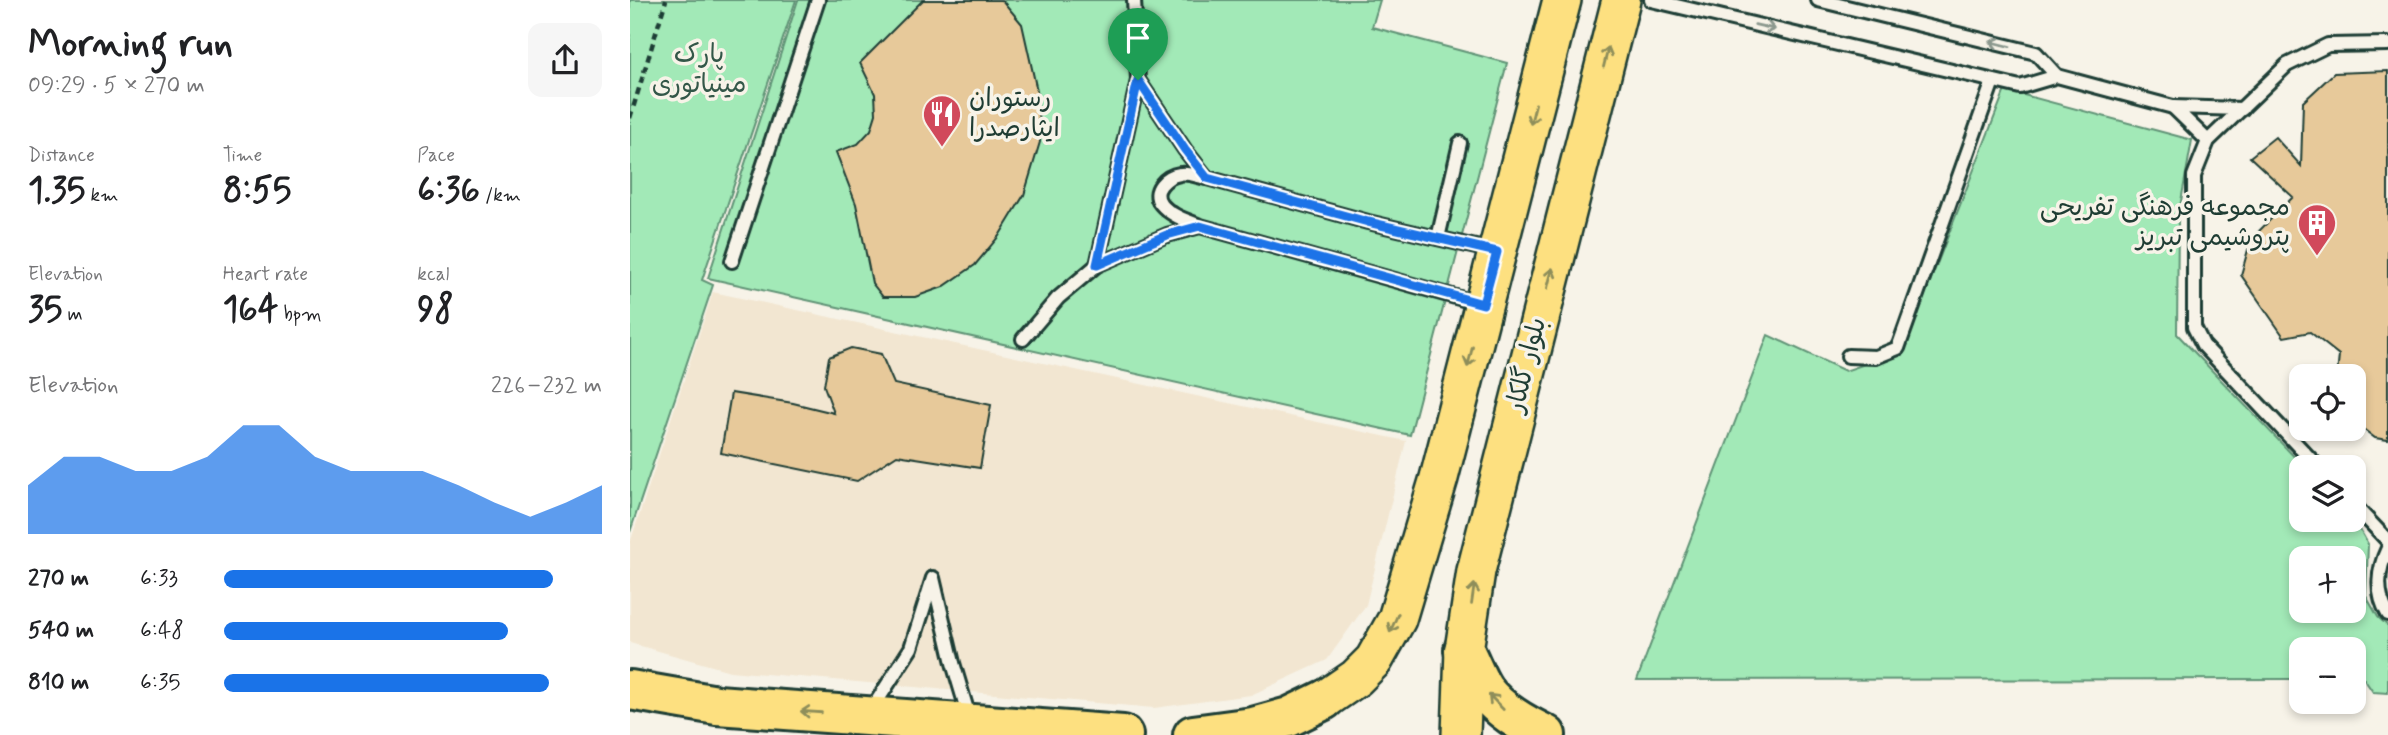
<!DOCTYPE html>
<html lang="en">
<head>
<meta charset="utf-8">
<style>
  :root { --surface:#fff; --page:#f6f6f6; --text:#202124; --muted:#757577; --accent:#1a73e8 }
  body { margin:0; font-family:Mynerve,"Playpen Sans Arabic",sans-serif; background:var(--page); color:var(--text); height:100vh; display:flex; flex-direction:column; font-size:26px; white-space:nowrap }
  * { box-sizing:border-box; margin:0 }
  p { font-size:23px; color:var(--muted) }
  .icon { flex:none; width:38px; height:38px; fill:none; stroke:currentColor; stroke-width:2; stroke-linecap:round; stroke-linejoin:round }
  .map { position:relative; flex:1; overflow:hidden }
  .details { display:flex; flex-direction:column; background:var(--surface); width:630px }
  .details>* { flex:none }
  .controls { position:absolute; left:1659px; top:364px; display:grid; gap:14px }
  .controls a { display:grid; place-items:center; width:77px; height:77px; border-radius:14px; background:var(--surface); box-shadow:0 4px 10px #0003; font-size:35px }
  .pin { position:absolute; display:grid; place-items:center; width:60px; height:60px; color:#fff; margin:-72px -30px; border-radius:50% 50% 50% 0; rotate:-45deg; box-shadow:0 0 7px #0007 }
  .pin .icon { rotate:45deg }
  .round { display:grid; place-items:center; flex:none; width:74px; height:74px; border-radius:14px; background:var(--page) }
  .headline { display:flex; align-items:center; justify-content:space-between; height:119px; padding:0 28px }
  h1 { font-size:38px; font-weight:700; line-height:52px }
  .stats { display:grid; grid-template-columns:repeat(3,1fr); gap:10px; height:119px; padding:7px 28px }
  .stats div { display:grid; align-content:center }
  .stats b { font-size:35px; font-weight:700 }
  .stats small { font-size:19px; font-weight:400 }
  .stats p { font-size:19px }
  .chart { height:196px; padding:14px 28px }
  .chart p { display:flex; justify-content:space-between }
  .chart svg { width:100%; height:126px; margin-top:7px; fill:var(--accent); opacity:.7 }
  ul { padding:0 28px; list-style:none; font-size:23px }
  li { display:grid; grid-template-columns:112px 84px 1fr; align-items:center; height:52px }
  li i { height:18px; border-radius:9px; background:var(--accent) }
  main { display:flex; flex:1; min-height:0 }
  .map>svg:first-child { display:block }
  .built { fill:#f2e6d1 }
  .green { fill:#a2e9b7; stroke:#609376; stroke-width:2; fill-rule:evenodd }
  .building { fill:#e7c99a; stroke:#1f3d34; stroke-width:2 }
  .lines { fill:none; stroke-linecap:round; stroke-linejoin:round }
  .service-casing { stroke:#1f3d34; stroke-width:18 }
  .primary-casing { stroke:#1f3d34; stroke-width:42 }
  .trunk-casing { stroke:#1f3d34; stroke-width:44 }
  .path { stroke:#1f3d34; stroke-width:4.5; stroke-dasharray:7 5; stroke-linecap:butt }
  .service { stroke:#f7f3e8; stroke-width:12 }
  .primary { stroke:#fde080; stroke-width:37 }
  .trunk { stroke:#fde080; stroke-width:38 }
  .oneway { stroke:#8b988e }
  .oneway2 { stroke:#8e8e5a }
  .route-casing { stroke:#fff; stroke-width:14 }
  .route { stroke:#1a73e8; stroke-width:9 }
  .labels { text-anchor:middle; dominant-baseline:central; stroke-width:7; stroke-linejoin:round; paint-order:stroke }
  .park-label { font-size:26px; fill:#335748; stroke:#f7f3e8 }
  .poi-label { font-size:26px; fill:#1f3d34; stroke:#f7f3e8; text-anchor:start }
  .street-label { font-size:26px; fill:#1f3d34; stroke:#f7f3e8 }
</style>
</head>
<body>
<main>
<section class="details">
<div class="headline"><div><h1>Morning run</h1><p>09:29 · 5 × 270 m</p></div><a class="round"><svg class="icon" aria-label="share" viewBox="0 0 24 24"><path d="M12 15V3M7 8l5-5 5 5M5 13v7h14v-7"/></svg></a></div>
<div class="stats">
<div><p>Distance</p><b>1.35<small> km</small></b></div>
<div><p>Time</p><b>8:55</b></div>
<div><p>Pace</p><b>6:36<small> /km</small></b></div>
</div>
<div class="stats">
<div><p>Elevation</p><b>35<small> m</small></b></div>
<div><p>Heart rate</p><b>164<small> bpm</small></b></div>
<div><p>kcal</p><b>98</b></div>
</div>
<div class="chart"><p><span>Elevation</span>226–232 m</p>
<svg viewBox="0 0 160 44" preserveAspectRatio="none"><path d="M0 44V27L10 17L20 17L30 22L40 22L50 17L60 6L70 6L80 17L90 22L100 22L110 22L120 27L130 33L140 38L150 33L160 27V44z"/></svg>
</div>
<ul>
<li><b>270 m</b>6:33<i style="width:87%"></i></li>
<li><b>540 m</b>6:48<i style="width:75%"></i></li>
<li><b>810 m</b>6:35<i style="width:86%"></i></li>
</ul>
</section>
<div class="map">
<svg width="1758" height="735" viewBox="0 0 1758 735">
  <rect width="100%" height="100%" fill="#f7f3e8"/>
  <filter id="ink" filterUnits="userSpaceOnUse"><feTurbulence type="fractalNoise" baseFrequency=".0143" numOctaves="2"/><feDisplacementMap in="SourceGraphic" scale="14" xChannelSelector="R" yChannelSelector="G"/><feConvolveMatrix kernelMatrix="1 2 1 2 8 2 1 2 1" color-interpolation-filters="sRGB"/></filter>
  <g filter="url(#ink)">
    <path class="built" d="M 83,292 L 776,441 L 736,605 L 697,660 L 621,695 L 524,708 L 100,671 L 0,643 L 0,543 Z"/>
    <g class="green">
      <path d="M 0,0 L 166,0 L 72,280 L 83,285 L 0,532 Z"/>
      <path d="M 168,0 L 750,0 L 742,27 L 877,63 L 780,435 L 78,278 Z"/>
      <path d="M 1375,90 L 1562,140 L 1548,218 L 1547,334 L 1674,467 L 1671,467 L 1671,520 L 1725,521 L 1738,544 L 1736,596 L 1748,617 L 1758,626 L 1758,693 L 1743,692 L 1734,679 L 1724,679 L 1724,649 L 1671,649 L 1671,679 L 1007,680 L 1138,335 L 1215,371 L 1273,351 ZM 1671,558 L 1724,558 L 1724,611 L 1671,611 Z"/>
    </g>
    <g class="building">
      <path d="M 293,0 L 372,0 L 392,24 L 407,91 L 410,142 L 394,195 L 369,236 L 345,265 L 313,287 L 285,297 L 253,297 L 242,283 L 226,204 L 206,152 L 228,144 L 241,130 L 246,114 L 245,94 L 230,63 Z"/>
      <path d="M 1758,71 L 1758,440 L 1745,438 L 1724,422 L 1724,376 L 1707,376 L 1709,355 L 1680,332 L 1654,337 L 1611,275 L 1621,239 L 1663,197 L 1620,157 L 1645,137 L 1671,166 L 1673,102 L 1704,73 Z"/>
      <path d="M 221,348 L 251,354 L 264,384 L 361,405 L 350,468 L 267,455 L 227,481 L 91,453 L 101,393 L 163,403 L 204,413 L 194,386 L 199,357 Z"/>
    </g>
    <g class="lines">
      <g class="service-casing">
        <g id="service">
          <path d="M 1021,0 L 1390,87 L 1427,76 L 1543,107"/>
          <path d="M 1188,0 L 1406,53 L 1427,76"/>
          <path d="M 508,80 L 555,150 L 577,178 L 738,222 L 863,251"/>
          <path d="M 1578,141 L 1543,107 L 1612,109"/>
          <path d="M 570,226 C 556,220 541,216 531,204 C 520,191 536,176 550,174 C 558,172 569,177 577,178"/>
          <path d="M 808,238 L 830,143"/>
          <path d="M 102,261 L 188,0"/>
          <path d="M 467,265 L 508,80 L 504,0"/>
          <path d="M 393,339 L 428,298 L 467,265 L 537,235 L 570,226 L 851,304"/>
          <path d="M 1218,356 L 1246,357 L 1268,348 L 1363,81"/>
          <path d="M 1688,467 L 1573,345 L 1564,327 L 1564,176 L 1578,141 L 1657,65 L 1698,45 L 1758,44"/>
          <path d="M 1724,505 L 1758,541"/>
          <path d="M 1758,548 C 1748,569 1745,593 1758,614"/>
          <path d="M 242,709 L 281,648 L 303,578 L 323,663 L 340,720"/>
        </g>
      </g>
      <g class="primary-casing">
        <g id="primary">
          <path d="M 694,700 L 726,678 L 744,660 L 767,619 L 809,478 L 932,0"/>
          <path d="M 831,735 L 834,650 L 846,571 L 991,0"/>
        </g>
      </g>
      <g class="trunk-casing">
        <g id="trunk">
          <path d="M 834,650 C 841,663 846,678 854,690 C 870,711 893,724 916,735"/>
          <path d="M 0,690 L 87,705 L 493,735"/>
          <path d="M 563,735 L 623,727 L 659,717 L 694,700"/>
        </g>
      </g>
      <path class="path" d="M 0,118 L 36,0"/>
      <use href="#service" class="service"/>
      <use href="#primary" class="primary"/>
      <use href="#trunk" class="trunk"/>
    </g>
    <defs><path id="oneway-shaft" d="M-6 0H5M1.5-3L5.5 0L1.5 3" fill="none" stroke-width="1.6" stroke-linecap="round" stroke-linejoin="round" transform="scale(1.75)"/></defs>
    <g class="oneway">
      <use href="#oneway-shaft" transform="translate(1135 27) rotate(13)"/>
      <use href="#oneway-shaft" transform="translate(1370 44) rotate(-166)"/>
    </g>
    <g class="oneway2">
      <use href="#oneway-shaft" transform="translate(976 57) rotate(-76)"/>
      <use href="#oneway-shaft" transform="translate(903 114) rotate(104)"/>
      <use href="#oneway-shaft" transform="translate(920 278) rotate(-76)"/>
      <use href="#oneway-shaft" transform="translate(840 357) rotate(104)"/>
      <use href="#oneway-shaft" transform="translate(843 594) rotate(-82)"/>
      <use href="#oneway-shaft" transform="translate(764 623) rotate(114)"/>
      <use href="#oneway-shaft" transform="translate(866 702) rotate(-134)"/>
      <use href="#oneway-shaft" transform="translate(181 712) rotate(-176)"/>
    </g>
  </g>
  <g class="lines" filter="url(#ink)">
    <g class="route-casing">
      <path id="route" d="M 508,80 L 555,150 L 577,178 L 738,222 L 867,252 L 853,304 L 570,226 L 537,235 L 467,265 Z"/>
    </g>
    <use href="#route" class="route"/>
  </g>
  <defs>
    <g id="restaurant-pin" transform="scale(2.0125)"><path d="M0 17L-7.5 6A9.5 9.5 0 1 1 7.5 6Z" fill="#d1495b" stroke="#f7f3e8"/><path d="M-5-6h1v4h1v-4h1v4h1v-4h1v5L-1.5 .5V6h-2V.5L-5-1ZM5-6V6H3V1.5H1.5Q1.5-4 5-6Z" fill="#fff"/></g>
    <g id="building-pin" transform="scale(2.0125)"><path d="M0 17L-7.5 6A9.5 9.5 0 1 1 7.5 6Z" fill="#d1495b" stroke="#f7f3e8"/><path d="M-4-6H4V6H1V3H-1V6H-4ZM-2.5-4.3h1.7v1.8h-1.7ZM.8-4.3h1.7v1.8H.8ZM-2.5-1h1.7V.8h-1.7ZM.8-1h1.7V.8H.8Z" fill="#fff"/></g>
  </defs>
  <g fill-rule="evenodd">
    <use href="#restaurant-pin" x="312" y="114"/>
    <use href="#building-pin" x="1687" y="223"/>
  </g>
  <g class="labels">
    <g class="park-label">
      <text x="69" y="55">پارک<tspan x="69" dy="30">مینیاتوری</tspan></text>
    </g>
    <g class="poi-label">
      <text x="339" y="99">رستوران<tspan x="339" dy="30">ایثارصدرا</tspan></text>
      <text x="1660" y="208" text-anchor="end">مجموعه فرهنگی تفریحی<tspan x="1660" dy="30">پتروشیمی تبریز</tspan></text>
    </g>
    <g class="street-label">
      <text transform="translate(897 365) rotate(-76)">بلوار گلکار</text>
    </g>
  </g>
</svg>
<div class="controls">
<a><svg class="icon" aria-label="locate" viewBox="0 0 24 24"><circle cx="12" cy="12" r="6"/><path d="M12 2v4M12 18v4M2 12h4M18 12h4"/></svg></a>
<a><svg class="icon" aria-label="layers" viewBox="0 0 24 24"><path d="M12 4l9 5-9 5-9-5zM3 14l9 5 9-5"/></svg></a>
<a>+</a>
<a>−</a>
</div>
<div class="pin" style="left:508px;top:80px;background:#1e9e55"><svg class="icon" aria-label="arrive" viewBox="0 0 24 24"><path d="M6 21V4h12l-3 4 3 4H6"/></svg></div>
</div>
</main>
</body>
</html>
